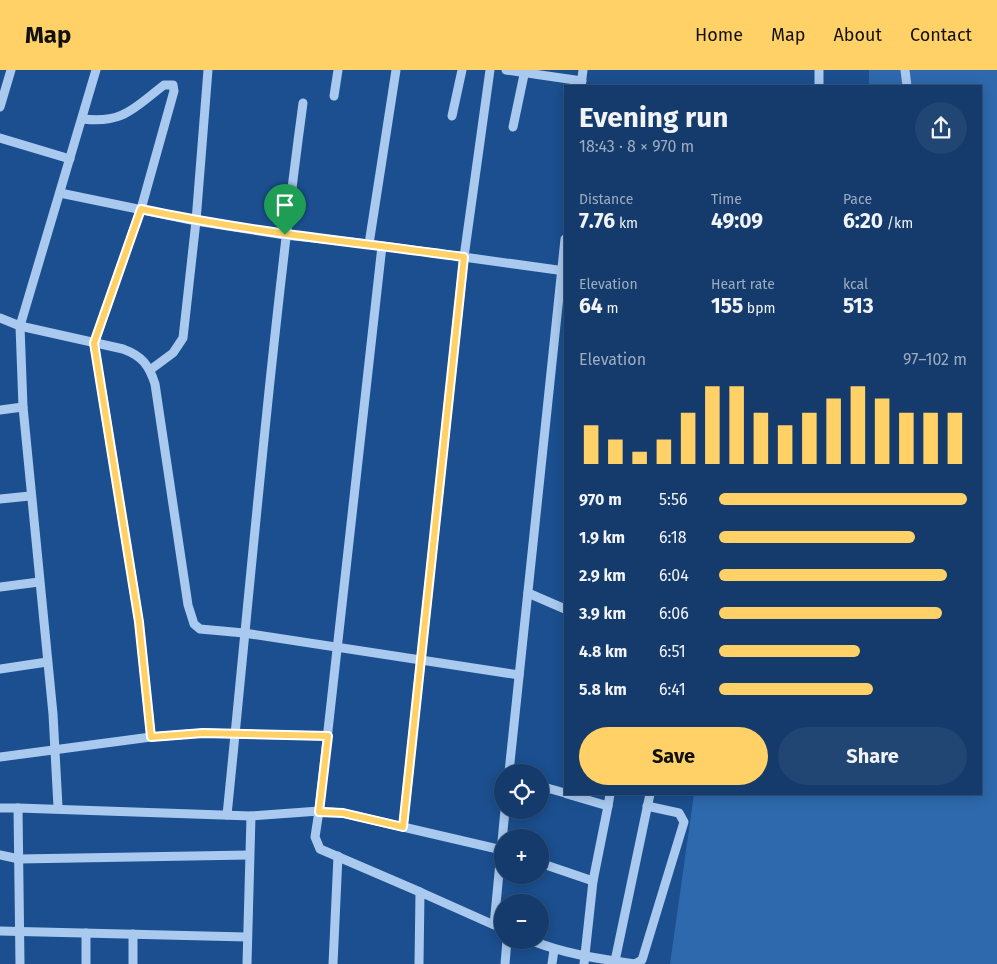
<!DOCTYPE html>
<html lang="en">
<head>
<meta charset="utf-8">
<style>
  :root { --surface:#143b6b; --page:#214673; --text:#f1f3f6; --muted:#9dadc1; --line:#33557e; --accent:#ffd166 }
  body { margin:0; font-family:"Fira Sans",sans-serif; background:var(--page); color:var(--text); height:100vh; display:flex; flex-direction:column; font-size:19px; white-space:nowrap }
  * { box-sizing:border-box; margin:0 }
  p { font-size:16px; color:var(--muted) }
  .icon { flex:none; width:28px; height:28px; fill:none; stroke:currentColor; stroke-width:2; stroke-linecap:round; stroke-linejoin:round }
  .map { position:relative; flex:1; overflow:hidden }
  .side { position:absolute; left:564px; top:15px; width:418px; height:710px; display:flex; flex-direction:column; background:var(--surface); border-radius:0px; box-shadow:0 2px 12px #0003,0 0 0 1px var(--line) }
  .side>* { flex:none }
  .controls { position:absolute; left:494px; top:694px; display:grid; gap:10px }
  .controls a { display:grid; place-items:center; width:55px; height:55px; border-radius:50%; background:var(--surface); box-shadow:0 2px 12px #0003,0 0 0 1px var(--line); font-size:25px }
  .pin { position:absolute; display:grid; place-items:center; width:42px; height:42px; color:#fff; margin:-51px -21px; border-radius:50% 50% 50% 0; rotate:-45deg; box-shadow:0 0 5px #0007 }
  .pin .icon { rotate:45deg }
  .round { display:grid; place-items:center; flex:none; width:52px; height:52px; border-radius:26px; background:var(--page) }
  .summary { display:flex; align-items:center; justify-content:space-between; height:85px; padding:0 15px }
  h1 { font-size:28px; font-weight:700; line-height:38px }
  .figures { display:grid; grid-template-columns:repeat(3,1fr); gap:8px; height:85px; padding:5px 15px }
  .figures div { display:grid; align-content:center }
  .figures b { font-size:21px; font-weight:700 }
  .figures small { font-size:14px; font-weight:400 }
  .figures p { font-size:14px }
  .chart { height:140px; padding:10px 15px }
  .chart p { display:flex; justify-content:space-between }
  .chart svg { width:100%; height:90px; margin-top:5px; stroke:var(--accent); stroke-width:6 }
  .button { display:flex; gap:10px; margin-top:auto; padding:10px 15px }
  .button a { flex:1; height:58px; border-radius:30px; background:var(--accent); color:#111; font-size:20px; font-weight:700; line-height:58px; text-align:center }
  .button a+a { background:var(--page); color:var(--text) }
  ul { padding:0 15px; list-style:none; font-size:16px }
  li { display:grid; grid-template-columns:80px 60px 1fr; align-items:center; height:38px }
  li i { height:12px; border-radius:6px; background:var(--accent) }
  header { display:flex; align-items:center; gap:30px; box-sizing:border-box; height:70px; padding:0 25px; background:var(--accent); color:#111 }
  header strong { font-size:24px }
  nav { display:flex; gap:28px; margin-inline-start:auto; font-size:18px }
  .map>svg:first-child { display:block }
  .green { fill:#2e69ad }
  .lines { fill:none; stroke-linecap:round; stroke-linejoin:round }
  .minor { stroke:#a9c9ee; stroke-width:9 }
  .route-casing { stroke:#fff; stroke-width:10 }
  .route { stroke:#ffd166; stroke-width:6 }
</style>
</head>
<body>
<header>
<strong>Map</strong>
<nav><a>Home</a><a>Map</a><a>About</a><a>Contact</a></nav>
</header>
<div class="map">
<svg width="997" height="894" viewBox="0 0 997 894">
  <rect width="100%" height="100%" fill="#1b4f8f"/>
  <path class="green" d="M 869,0 L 997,0 L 997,894 L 670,894 L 694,724 L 980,724 L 980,16 L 869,16 Z"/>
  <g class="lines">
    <g class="minor">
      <path d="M 506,0 L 582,11"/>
      <path d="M 905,0 L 907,16"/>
      <path d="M 581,16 L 583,0"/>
      <path d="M 819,16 L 819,0"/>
      <path d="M 334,26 L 338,0"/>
      <path d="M 0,37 L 11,0"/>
      <path d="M 452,46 L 462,0"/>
      <path d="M 83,49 C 123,54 134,38 164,15 L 173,15 L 174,21 L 141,139 L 94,273 L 139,552 L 151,667"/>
      <path d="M 513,57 L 525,0"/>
      <path d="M 0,68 L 70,89"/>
      <path d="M 60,123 L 196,151 L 285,165 L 369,174 L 565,201"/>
      <path d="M 369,174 L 396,0"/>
      <path d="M 382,176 L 319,741 L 343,743 L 403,757 L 464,187 L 490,0"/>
      <path d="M 0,248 L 20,256 L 123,279 C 142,286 149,295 155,314 L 188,535 L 194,554 L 200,559 L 244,563 L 519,605"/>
      <path d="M 150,300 L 173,283 L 183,268 L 196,151 L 208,0"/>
      <path d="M 0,340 L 23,337"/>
      <path d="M 0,429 L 30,426"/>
      <path d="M 0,517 L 39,512"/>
      <path d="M 528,523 L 565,539"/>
      <path d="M 0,599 L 47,592"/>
      <path d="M 0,687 L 151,667 L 203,663 L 328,666"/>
      <path d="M 509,702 L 565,169"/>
      <path d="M 540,716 L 565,723"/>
      <path d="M 567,724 L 608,736 L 610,724"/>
      <path d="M 58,737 L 53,644 L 23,337 L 20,256 L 96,0"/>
      <path d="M 0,738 L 18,738"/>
      <path d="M 227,745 C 251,508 271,270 303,33"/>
      <path d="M 403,757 L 502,780"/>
      <path d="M 0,785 L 19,789 L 249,785"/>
      <path d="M 540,793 L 593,811"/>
      <path d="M 0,861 L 247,867"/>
      <path d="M 133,864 L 133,894"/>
      <path d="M 530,870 C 562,883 594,888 628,893 L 635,894 L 642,890 L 684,752 L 679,743 L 647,736"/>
      <path d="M 615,891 L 650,724"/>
      <path d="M 20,894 L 18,738 L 251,746 L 319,741 L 315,767 L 320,779 L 420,822"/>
      <path d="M 86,894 L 86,863"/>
      <path d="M 247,894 L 251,746"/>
      <path d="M 333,894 L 338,786"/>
      <path d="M 419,894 L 420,822 L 494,855 L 505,740"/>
      <path d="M 505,894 L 507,870"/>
      <path d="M 552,894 L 554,880"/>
      <path d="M 584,894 L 593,811 L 608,736"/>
    </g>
  </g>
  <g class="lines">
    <g class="route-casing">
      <path id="route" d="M 141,139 C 248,162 356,172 464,187 L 403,757 L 343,743 L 319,742 L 328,666 L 203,663 L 151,667 L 139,552 L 94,273 Z"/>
    </g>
    <use href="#route" class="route"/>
  </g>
</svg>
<div class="controls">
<a><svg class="icon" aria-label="locate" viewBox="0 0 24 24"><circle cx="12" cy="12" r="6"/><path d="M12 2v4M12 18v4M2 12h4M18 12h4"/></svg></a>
<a>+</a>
<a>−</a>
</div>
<div class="pin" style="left:285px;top:165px;background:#1e9e55"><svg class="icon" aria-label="arrive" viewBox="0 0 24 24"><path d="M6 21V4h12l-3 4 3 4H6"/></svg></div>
<section class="side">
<div class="summary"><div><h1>Evening run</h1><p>18:43 · 8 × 970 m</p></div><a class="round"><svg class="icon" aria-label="share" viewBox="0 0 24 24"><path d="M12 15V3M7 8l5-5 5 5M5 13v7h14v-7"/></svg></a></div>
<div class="figures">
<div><p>Distance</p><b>7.76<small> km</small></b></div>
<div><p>Time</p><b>49:09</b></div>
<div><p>Pace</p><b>6:20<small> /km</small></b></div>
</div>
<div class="figures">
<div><p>Elevation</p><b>64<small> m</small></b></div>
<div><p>Heart rate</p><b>155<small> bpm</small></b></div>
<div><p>kcal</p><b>513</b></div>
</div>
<div class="chart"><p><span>Elevation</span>97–102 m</p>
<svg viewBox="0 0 160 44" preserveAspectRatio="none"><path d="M5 44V25M15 44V32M25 44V38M35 44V32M45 44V19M55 44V6M65 44V6M75 44V19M85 44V25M95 44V19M105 44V12M115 44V6M125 44V12M135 44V19M145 44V19M155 44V19"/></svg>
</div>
<ul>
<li><b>970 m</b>5:56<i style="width:100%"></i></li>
<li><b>1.9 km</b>6:18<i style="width:79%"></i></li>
<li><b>2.9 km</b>6:04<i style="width:92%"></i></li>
<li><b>3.9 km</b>6:06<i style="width:90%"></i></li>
<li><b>4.8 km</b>6:51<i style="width:57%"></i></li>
<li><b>5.8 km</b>6:41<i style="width:62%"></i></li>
</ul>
<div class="button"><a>Save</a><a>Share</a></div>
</section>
</div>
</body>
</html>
